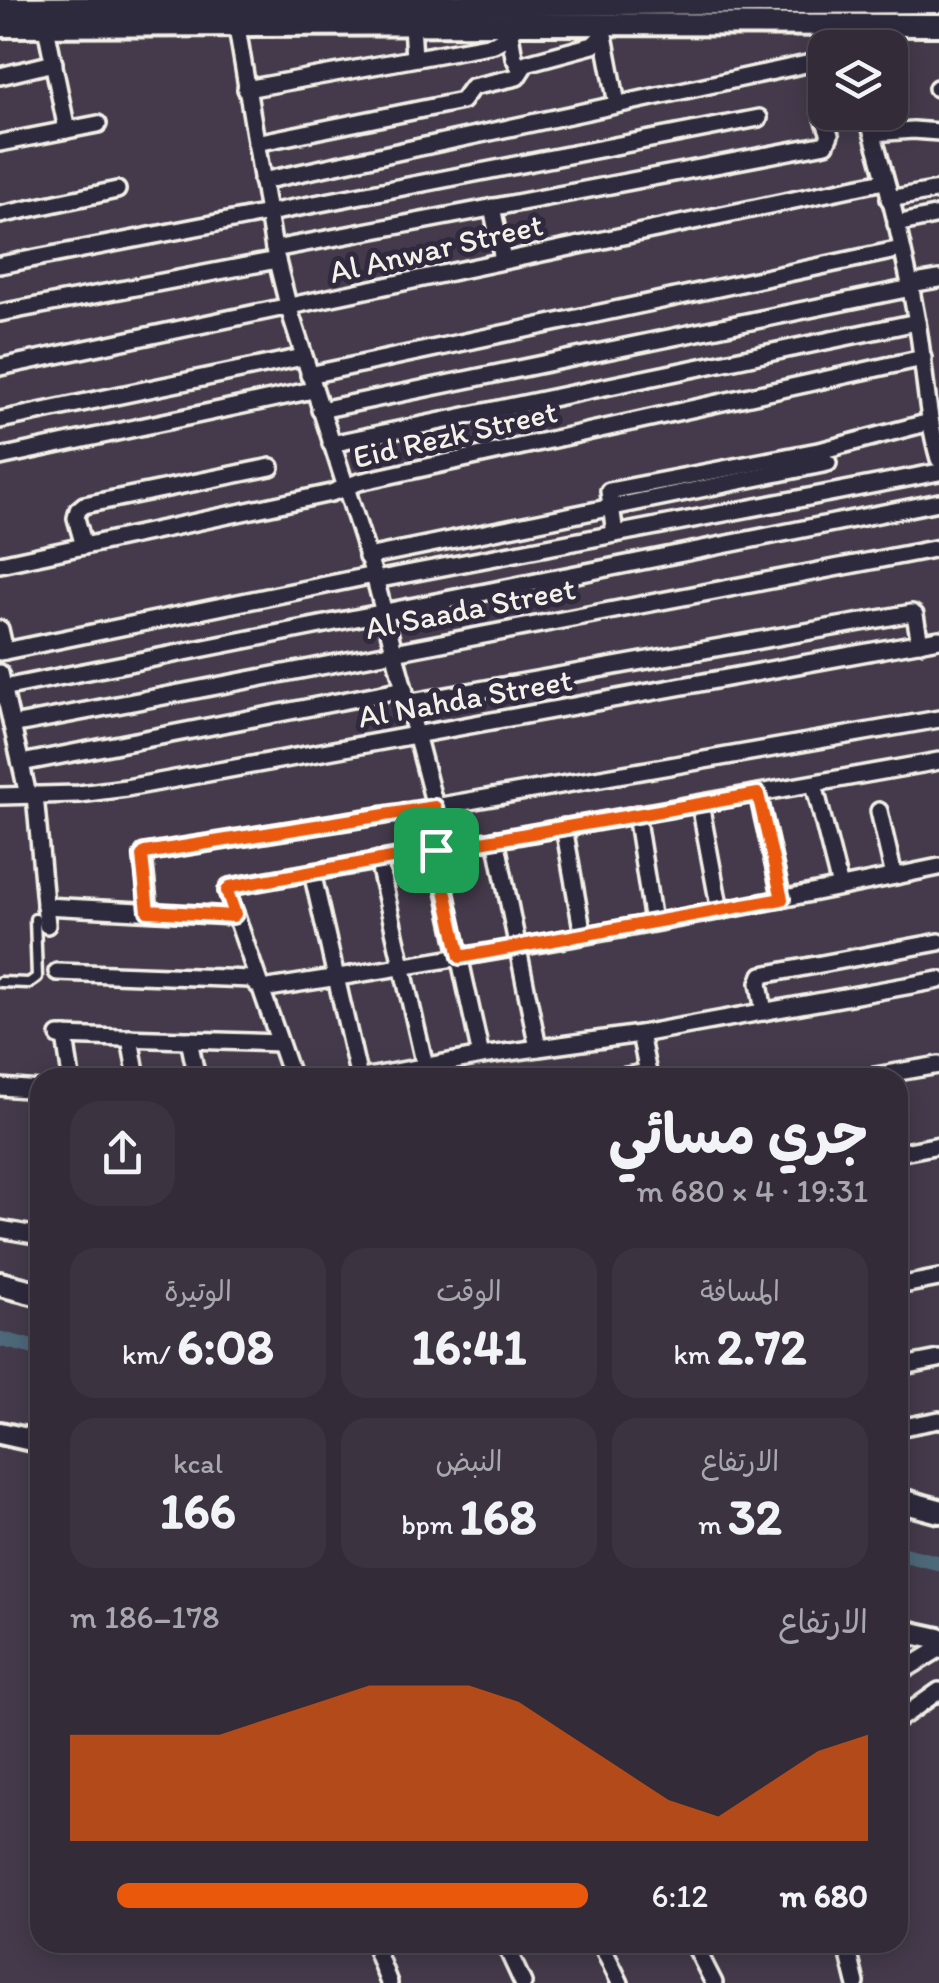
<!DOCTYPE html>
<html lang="ar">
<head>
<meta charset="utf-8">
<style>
  :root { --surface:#332c38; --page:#3b3440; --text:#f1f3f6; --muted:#a9a7ae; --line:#4e4853; --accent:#ea580c }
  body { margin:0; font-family:Itim,"Playpen Sans Arabic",sans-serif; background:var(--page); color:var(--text); direction:rtl; height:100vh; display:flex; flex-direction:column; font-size:38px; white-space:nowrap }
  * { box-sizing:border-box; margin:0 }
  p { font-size:32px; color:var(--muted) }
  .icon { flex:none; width:55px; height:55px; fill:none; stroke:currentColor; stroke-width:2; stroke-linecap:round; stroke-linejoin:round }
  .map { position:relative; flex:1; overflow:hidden; direction:ltr }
  .panel { position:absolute; left:30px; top:1068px; width:878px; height:885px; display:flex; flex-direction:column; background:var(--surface); border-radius:30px; box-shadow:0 5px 25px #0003,0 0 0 2px var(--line); direction:rtl }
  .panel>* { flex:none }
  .controls { position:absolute; left:808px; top:30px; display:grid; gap:20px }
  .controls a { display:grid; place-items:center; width:100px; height:100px; border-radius:20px; background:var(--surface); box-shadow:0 5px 25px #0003,0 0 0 2px var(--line); font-size:50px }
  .pin { position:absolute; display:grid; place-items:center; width:85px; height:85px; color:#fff; margin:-42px; border-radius:20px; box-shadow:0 5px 15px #0006 }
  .round { display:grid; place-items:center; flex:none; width:105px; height:105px; border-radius:30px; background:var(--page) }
  .headline { display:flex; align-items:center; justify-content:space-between; height:170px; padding:0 40px }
  h1 { font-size:55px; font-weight:700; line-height:75px }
  .stats { display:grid; grid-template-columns:repeat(3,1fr); gap:15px; height:170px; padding:10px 40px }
  .stats div { display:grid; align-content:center; border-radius:25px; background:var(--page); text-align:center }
  .stats b { font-size:50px; font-weight:700 }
  .stats small { font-size:28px; font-weight:400 }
  .stats p { font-size:28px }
  .chart { height:280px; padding:20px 40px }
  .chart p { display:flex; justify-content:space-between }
  .chart svg { width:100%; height:180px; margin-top:10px; fill:var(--accent); opacity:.7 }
  ul { padding:0 40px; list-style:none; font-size:32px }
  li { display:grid; grid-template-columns:160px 120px 1fr; align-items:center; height:75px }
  li i { height:25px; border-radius:12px; background:var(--accent) }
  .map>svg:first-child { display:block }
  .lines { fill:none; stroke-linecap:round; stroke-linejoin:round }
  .canal { stroke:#4e6779; stroke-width:15 }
  .service-casing { stroke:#f4f1e8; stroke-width:15 }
  .minor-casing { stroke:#f4f1e8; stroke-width:22 }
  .tertiary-casing { stroke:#f4f1e8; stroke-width:28 }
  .secondary-casing { stroke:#f4f1e8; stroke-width:30 }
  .service { stroke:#2f2a3d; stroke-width:8 }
  .minor { stroke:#2f2a3d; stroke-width:15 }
  .tertiary { stroke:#2f2a3d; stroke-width:20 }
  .secondary { stroke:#2f2a3d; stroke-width:22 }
  .route-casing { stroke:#fff; stroke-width:20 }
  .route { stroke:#ea580c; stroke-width:12 }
  .labels { text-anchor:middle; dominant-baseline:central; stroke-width:10; stroke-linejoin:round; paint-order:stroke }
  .street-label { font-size:32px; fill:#f4f1e8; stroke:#2f2a3d }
</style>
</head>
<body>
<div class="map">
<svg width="939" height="1983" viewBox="0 0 939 1983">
  <rect width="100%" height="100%" fill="#443a4b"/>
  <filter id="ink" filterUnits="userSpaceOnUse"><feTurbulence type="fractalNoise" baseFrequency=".01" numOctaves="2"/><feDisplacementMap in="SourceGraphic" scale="20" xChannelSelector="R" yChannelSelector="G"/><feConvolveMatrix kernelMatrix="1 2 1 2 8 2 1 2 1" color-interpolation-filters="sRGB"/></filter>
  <g filter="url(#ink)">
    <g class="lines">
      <g class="canal">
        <path d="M 0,1339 L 40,1349"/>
        <path d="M 898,1553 L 939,1563"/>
      </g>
      <g class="service-casing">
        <path id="service" d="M 0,982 L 29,983 L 37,977 L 35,919"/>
      </g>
      <g class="minor-casing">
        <g id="minor">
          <path d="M 235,15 L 274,249 L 289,309 L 374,575 L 446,848"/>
          <path d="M 44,17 L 67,130"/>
          <path d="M 412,25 L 414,58"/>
          <path d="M 839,26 L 846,48"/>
          <path d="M 603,30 L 617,104"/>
          <path d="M 510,34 L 514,57 L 520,69"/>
          <path d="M 0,76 L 54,63"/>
          <path d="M 937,88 L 939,88"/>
          <path d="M 246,89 L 494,44 L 503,39 L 519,24"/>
          <path d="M 866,112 C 887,180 905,252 917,322 C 925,367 926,414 939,459"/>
          <path d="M 873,133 L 913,130 L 939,132"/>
          <path d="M 0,143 L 98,124"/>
          <path d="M 256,143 L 462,101 L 472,87 L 517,77 L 526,63 L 593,45 L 602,36 L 603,24"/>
          <path d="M 262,181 L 825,60"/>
          <path d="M 889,199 L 939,190"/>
          <path d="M 492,207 L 503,260"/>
          <path d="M 0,215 L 117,190"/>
          <path d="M 896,224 L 939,215"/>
          <path d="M 274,249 L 826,144 L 830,135 L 820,108 L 821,102 L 825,100"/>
          <path d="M 0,265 L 759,118"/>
          <path d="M 910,284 L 939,279"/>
          <path d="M 0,313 L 277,260"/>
          <path d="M 0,367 C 295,307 589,242 884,181"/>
          <path d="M 309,375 L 901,249"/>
          <path d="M 320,410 L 911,288"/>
          <path d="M 0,420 L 303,357"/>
          <path d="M 331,444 L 917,322"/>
          <path d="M 0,457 L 313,390"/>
          <path d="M 615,534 L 609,491 L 823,450 L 930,422"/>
          <path d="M 84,546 L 76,518 L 78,510 L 84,505 L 271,467"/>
          <path d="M 367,557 L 828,463"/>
          <path d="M 0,564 L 331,493 L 359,482 L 923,358"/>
          <path d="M 375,580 L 939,472"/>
          <path d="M 0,629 L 5,651"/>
          <path d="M 0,652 L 374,575"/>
          <path d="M 0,673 L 28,795"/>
          <path d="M 3,688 L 939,502"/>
          <path d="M 407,703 L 912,613 L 915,615 L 920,643"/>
          <path d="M 12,725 L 939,548"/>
          <path d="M 21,763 L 404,689"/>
          <path d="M 814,784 L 840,887"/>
          <path d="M 758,794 L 782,899"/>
          <path d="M 35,795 L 47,925"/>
          <path d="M 0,796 L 79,794 L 126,788 L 939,639"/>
          <path d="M 700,804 L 720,911"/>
          <path d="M 879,811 L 894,876"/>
          <path d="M 636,814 L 653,922"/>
          <path d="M 564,827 L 583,935"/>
          <path d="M 496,839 L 538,1048"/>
          <path d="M 436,850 L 481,1056"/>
          <path d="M 378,860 L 425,1066"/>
          <path d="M 312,872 L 359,1078"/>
          <path d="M 45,906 L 233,916 L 235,913 L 227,891 L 229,887 L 939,761"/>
          <path d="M 149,911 L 143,856 L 144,853 L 435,807 L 939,719"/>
          <path d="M 235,913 L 292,1078"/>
          <path d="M 57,972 L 251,979 L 262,989 C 488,954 715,914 939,867"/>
          <path d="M 764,1012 L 759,983 L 762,975 L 939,942"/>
          <path d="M 640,1034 L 649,1078"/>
          <path d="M 59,1036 L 279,1043"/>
          <path d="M 65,1036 L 71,1078"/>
          <path d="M 130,1038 L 137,1078"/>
          <path d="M 189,1040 L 197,1078"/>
          <path d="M 869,1077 L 939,1065"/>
          <path d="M 362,1078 L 481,1056 L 640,1034 L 939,980"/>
          <path d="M 615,1078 L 648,1072"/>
          <path d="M 0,1087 L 40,1090"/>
          <path d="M 898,1153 L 939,1145"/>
          <path d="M 0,1229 L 40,1236"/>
          <path d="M 898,1286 L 939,1278"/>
          <path d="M 898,1367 L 939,1359"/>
          <path d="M 898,1428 L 939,1420"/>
          <path d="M 898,1674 L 939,1649"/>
          <path d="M 898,1720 L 939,1691"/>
          <path d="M 373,1942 L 389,1983"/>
          <path d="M 504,1942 L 523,1983"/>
          <path d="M 600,1942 L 620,1983"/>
          <path d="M 693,1942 L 714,1983"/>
          <path d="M 846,1942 L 856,1983"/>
        </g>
      </g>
      <g class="tertiary-casing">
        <g id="tertiary">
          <path d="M 0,8 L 939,2"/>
          <path d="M 0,26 L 519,24 L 939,25"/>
          <path d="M 0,1433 L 40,1442"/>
          <path d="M 898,1630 L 939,1639"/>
        </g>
      </g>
      <g class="secondary-casing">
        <g id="secondary">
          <path d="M 0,1284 L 40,1294"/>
          <path d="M 898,1500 L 939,1511"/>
        </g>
      </g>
      <use href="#service" class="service"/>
      <use href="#minor" class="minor"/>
      <use href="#tertiary" class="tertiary"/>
      <use href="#secondary" class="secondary"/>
    </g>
  </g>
  <g class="lines" filter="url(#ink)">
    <g class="route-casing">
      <path id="route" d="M 758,794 L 782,899 L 460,957 L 436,850 L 230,887 L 227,891 L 235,914 L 233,916 L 148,911 L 142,856 L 145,853 L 435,807 L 446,848 Z"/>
    </g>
    <use href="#route" class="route"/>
  </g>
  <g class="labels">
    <g class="street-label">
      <text transform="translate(436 248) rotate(-13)">Al Anwar Street</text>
      <text transform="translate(455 434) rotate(-13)">Eid Rezk Street</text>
      <text transform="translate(470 608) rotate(-11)">Al Saada Street</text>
      <text transform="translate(465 698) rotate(-10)">Al Nahda Street</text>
    </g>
  </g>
</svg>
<div class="controls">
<a><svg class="icon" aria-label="layers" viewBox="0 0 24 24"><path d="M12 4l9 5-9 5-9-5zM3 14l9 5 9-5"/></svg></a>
</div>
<div class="pin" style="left:436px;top:850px;background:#1e9e55"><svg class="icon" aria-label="arrive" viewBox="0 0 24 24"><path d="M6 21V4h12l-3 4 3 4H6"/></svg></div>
<section class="panel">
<div class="headline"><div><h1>جري مسائي</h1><p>19:31 · 4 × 680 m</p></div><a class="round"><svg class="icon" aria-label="share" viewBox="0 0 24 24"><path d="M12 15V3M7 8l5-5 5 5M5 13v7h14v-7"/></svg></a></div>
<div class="stats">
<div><p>المسافة</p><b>2.72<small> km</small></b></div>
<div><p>الوقت</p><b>16:41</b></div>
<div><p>الوتيرة</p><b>6:08<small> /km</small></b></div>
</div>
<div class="stats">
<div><p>الارتفاع</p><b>32<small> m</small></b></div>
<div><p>النبض</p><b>168<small> bpm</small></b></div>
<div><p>kcal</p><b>166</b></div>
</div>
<div class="chart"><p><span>الارتفاع</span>178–186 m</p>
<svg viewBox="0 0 160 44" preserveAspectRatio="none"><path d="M0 44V18L10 18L20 18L30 18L40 14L50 10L60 6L70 6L80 6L90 10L100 18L110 26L120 34L130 38L140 30L150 22L160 18V44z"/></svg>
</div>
<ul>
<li><b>680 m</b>6:12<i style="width:91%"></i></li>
</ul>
</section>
</div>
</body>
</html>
